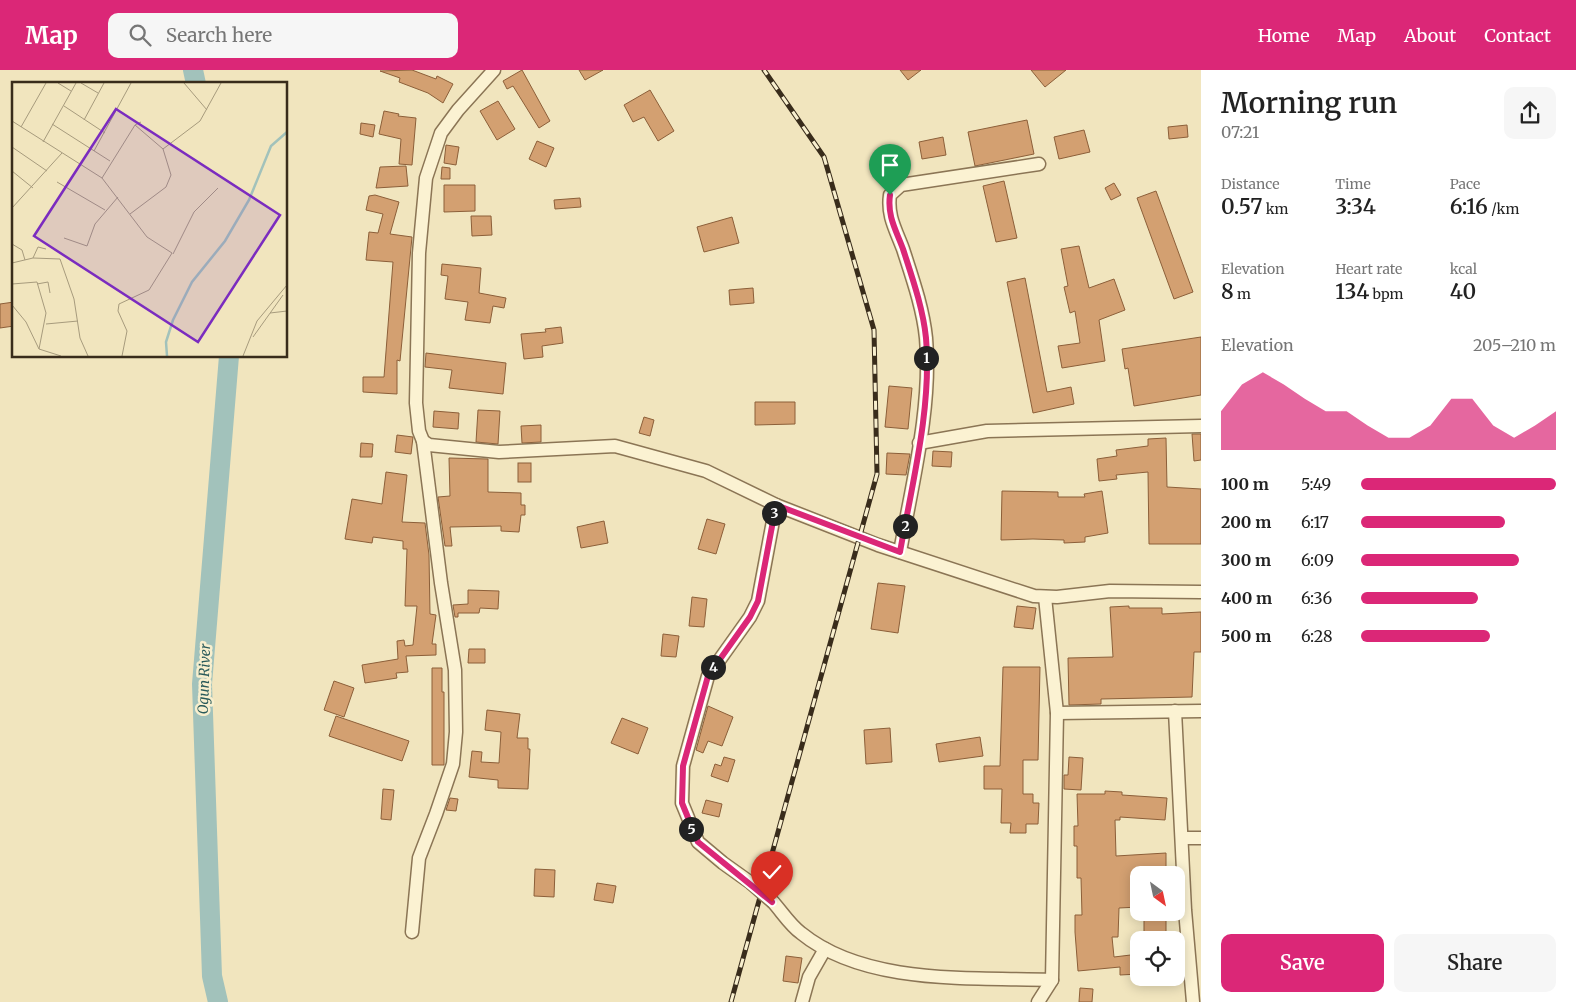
<!DOCTYPE html>
<html lang="en">
<head>
<meta charset="utf-8">
<style>
  :root { --surface:#fff; --page:#f6f6f6; --text:#222; --muted:#767676; --accent:#db2777 }
  body { margin:0; font-family:Merriweather,serif; background:var(--page); color:var(--text); height:100vh; display:flex; flex-direction:column; font-size:19px; white-space:nowrap }
  * { box-sizing:border-box; margin:0 }
  p { font-size:16px; color:var(--muted) }
  .icon { flex:none; width:28px; height:28px; fill:none; stroke:currentColor; stroke-width:2; stroke-linecap:round; stroke-linejoin:round }
  .map { position:relative; flex:1; overflow:hidden }
  .panel { display:flex; flex-direction:column; background:var(--surface); width:375px }
  .panel>* { flex:none }
  .needle { width:32px; rotate:147deg }
  .controls { position:absolute; left:1130px; top:796px; display:grid; gap:10px }
  .controls a { display:grid; place-items:center; width:55px; height:55px; border-radius:10px; background:var(--surface); box-shadow:0 2px 12px #0003; font-size:25px }
  .pin { position:absolute; display:grid; place-items:center; width:42px; height:42px; color:#fff; margin:-51px -21px; border-radius:50% 50% 50% 0; rotate:-45deg; box-shadow:0 0 5px #0007 }
  .pin .icon { rotate:45deg }
  .km { position:absolute; width:25px; height:25px; margin:-12px; border-radius:50%; background:#222; color:#fff; font-size:14px; line-height:25px; text-align:center }
  .round { display:grid; place-items:center; flex:none; width:52px; height:52px; border-radius:10px; background:var(--page) }
  .headline { display:flex; align-items:center; justify-content:space-between; height:85px; padding:0 20px }
  h1 { font-size:28px; font-weight:600; line-height:38px }
  .metrics { display:grid; grid-template-columns:repeat(3,1fr); gap:8px; height:85px; padding:5px 20px }
  .metrics div { display:grid; align-content:center }
  .metrics b { font-size:21px; font-weight:600 }
  .metrics small { font-size:14px; font-weight:400 }
  .metrics p { font-size:14px }
  .chart { height:140px; padding:10px 20px }
  .chart p { display:flex; justify-content:space-between }
  .chart svg { width:100%; height:90px; margin-top:5px; fill:var(--accent); opacity:.7 }
  .action { display:flex; gap:10px; margin-top:auto; padding:10px 20px }
  .action a { flex:1; height:58px; border-radius:10px; background:var(--accent); color:#fff; font-size:20px; font-weight:600; line-height:58px; text-align:center }
  .action a+a { background:var(--page); color:var(--text) }
  ul { padding:0 20px; list-style:none; font-size:16px }
  li { display:grid; grid-template-columns:80px 60px 1fr; align-items:center; height:38px }
  li i { height:12px; border-radius:6px; background:var(--accent) }
  header { display:flex; align-items:center; gap:30px; box-sizing:border-box; height:70px; padding:0 25px; background:var(--accent); color:#fff }
  header strong { font-size:24px }
  nav { display:flex; gap:28px; margin-inline-start:auto; font-size:18px }
  .search { width:350px; height:45px; background:var(--page); display:flex; align-items:center; gap:12px; box-sizing:border-box; padding:0 18px; border-radius:10px; color:var(--muted); font-size:19px }
  main { display:flex; flex:1; min-height:0 }
  .map>svg:first-child { display:block }
  .lines { fill:none; stroke-linecap:round; stroke-linejoin:round }
  .river { stroke:#a2c2bb; stroke-width:20 }
  .building { fill:#d3a071; stroke:#8c5f39 }
  .minor-casing { stroke:#8b7555; stroke-width:15 }
  .minor { stroke:#fbf2d2; stroke-width:12 }
  .rail-casing { stroke:#392c1b; stroke-width:5 }
  .rail { stroke:#f8efce; stroke-width:3; stroke-dasharray:9; stroke-linecap:butt }
  .minor-bridge-casing { stroke:#8b7555; stroke-width:15; stroke-linecap:butt }
  .minor-bridge { stroke:#fbf2d2; stroke-width:12 }
  .route-casing { stroke:#fff; stroke-width:10 }
  .route { stroke:#db2777; stroke-width:6 }
  .labels { text-anchor:middle; dominant-baseline:central; stroke-width:5; stroke-linejoin:round; paint-order:stroke }
  .water-label { font-size:14px; font-style:italic; fill:#295a5a; stroke:#f8efce }
  .inset-river { fill:none; stroke:#a2c2bb; stroke-width:2.5 }
  .inset-road { fill:none; stroke:#a79b7d; stroke-width:1 }
  .view { fill:#7b2cbf; fill-opacity:0.15; stroke:#7b2cbf; stroke-width:2.5 }
  .inset-edge { fill:none; stroke:#392c1b; stroke-width:2.5 }
</style>
</head>
<body>
<header>
<strong>Map</strong>
<div class="search"><svg class="icon" aria-label="search" viewBox="0 0 24 24"><circle cx="10" cy="10" r="6"/><path d="M15 15l6 6"/></svg>Search here</div>
<nav><a>Home</a><a>Map</a><a>About</a><a>Contact</a></nav>
</header>
<main>
<div class="map">
<svg width="1201" height="932" viewBox="0 0 1201 932">
  <rect width="100%" height="100%" fill="#f1e5be"/>
  <g class="lines">
    <g class="river">
      <path d="M 193,0 L 196,14"/>
      <path d="M 218,932 L 212,906 L 202,614 L 229,286"/>
    </g>
  </g>
  <g class="building">
    <path d="M 412,0 L 436,9 L 437,6 L 453,14 L 443,33 L 428,23 L 399,12 L 400,8 L 380,1 Z"/>
    <path d="M 522,0 L 550,51 L 539,58 L 513,16 L 507,19 L 503,11 Z"/>
    <path d="M 579,0 L 603,0 L 585,10 Z"/>
    <path d="M 900,0 L 921,0 L 908,10 Z"/>
    <path d="M 1031,0 L 1066,0 L 1045,17 Z"/>
    <path d="M 650,20 L 674,61 L 658,71 L 644,47 L 633,52 L 624,35 Z"/>
    <path d="M 498,31 L 515,59 L 497,70 L 480,41 Z"/>
    <path d="M 384,41 L 399,44 L 398,46 L 416,48 L 412,95 L 399,94 L 401,69 L 379,64 Z"/>
    <path d="M 1027,50 L 1034,84 L 975,96 L 968,62 Z"/>
    <path d="M 361,53 L 375,55 L 373,67 L 360,64 Z"/>
    <path d="M 1187,55 L 1188,67 L 1169,69 L 1168,57 Z"/>
    <path d="M 1084,60 L 1090,82 L 1059,89 L 1054,67 Z"/>
    <path d="M 943,67 L 946,85 L 922,89 L 919,72 Z"/>
    <path d="M 537,71 L 554,78 L 546,97 L 529,89 Z"/>
    <path d="M 446,75 L 459,77 L 456,95 L 444,93 Z"/>
    <path d="M 406,96 L 408,116 L 376,118 L 380,97 Z"/>
    <path d="M 442,97 L 450,98 L 450,109 L 441,109 Z"/>
    <path d="M 1004,111 L 1017,168 L 996,172 L 983,116 Z"/>
    <path d="M 1114,113 L 1121,125 L 1111,130 L 1105,118 Z"/>
    <path d="M 444,115 L 475,115 L 475,141 L 444,142 Z"/>
    <path d="M 1156,121 L 1193,222 L 1174,229 L 1137,128 Z"/>
    <path d="M 375,125 L 399,132 L 390,164 L 412,167 L 400,291 L 397,290 L 397,324 L 363,322 L 363,307 L 384,307 L 393,192 L 366,190 L 369,162 L 378,163 L 383,144 L 366,140 L 369,126 Z"/>
    <path d="M 580,128 L 581,137 L 555,139 L 554,130 Z"/>
    <path d="M 471,146 L 491,146 L 492,165 L 472,166 Z"/>
    <path d="M 732,147 L 739,173 L 704,182 L 697,157 Z"/>
    <path d="M 1079,176 L 1089,218 L 1114,209 L 1125,240 L 1099,250 L 1105,291 L 1062,298 L 1058,276 L 1080,273 L 1075,241 L 1070,243 L 1064,217 L 1068,216 L 1061,179 Z"/>
    <path d="M 442,194 L 481,198 L 479,223 L 506,228 L 504,238 L 493,236 L 490,253 L 465,250 L 468,232 L 445,229 L 448,206 L 441,205 Z"/>
    <path d="M 1025,208 L 1047,322 L 1071,317 L 1074,334 L 1033,343 L 1007,212 Z"/>
    <path d="M 753,218 L 754,233 L 730,235 L 729,220 Z"/>
    <path d="M 14,232 L 14,256 L 0,258 L 0,234 Z"/>
    <path d="M 561,257 L 563,273 L 542,276 L 543,287 L 524,289 L 521,264 L 546,262 L 545,259 Z"/>
    <path d="M 1201,267 L 1201,325 L 1134,336 L 1128,298 L 1125,299 L 1122,279 Z"/>
    <path d="M 426,283 L 506,293 L 503,324 L 449,318 L 452,300 L 425,297 Z"/>
    <path d="M 889,316 L 912,318 L 908,359 L 885,357 Z"/>
    <path d="M 755,332 L 795,332 L 795,354 L 755,355 Z"/>
    <path d="M 478,340 L 500,341 L 498,374 L 476,372 Z"/>
    <path d="M 434,341 L 459,343 L 458,359 L 433,357 Z"/>
    <path d="M 644,347 L 654,350 L 650,366 L 639,363 Z"/>
    <path d="M 541,355 L 541,372 L 522,373 L 521,356 Z"/>
    <path d="M 1192,364 L 1201,364 L 1201,390 L 1194,391 Z"/>
    <path d="M 397,365 L 413,367 L 411,384 L 395,382 Z"/>
    <path d="M 1166,368 L 1167,417 L 1201,419 L 1201,474 L 1149,474 L 1148,402 L 1116,405 L 1117,409 L 1099,411 L 1097,389 L 1117,386 L 1116,380 L 1148,376 L 1148,369 Z"/>
    <path d="M 361,373 L 373,374 L 372,387 L 360,387 Z"/>
    <path d="M 933,381 L 952,382 L 951,397 L 932,396 Z"/>
    <path d="M 887,383 L 910,384 L 906,405 L 886,404 Z"/>
    <path d="M 449,388 L 488,389 L 488,422 L 521,423 L 521,435 L 525,435 L 525,445 L 521,445 L 519,462 L 501,461 L 501,456 L 450,457 L 452,476 L 445,476 L 438,427 L 450,426 Z"/>
    <rect x="518" y="393" width="13" height="19"/>
    <path d="M 386,402 L 407,405 L 402,452 L 425,453 L 429,485 L 430,544 L 436,545 L 432,574 L 436,574 L 436,585 L 406,586 L 408,602 L 396,603 L 397,608 L 365,613 L 362,595 L 398,589 L 397,571 L 404,570 L 405,576 L 413,575 L 417,536 L 405,536 L 407,479 L 403,479 L 403,471 L 373,467 L 372,473 L 345,469 L 352,429 L 382,434 Z"/>
    <path d="M 1002,421 L 1058,422 L 1058,427 L 1085,427 L 1084,424 L 1102,421 L 1108,463 L 1085,467 L 1085,472 L 1064,473 L 1064,470 L 1033,469 L 1001,470 Z"/>
    <path d="M 707,449 L 725,454 L 716,484 L 698,479 Z"/>
    <path d="M 604,451 L 608,473 L 581,478 L 577,457 Z"/>
    <path d="M 878,513 L 905,516 L 898,563 L 871,559 Z"/>
    <path d="M 468,520 L 499,521 L 498,539 L 480,538 L 479,543 L 458,543 L 458,547 L 455,547 L 453,535 L 468,534 Z"/>
    <path d="M 692,527 L 707,529 L 704,557 L 689,556 Z"/>
    <path d="M 1017,536 L 1036,538 L 1033,559 L 1014,557 Z"/>
    <path d="M 1129,536 L 1129,538 L 1162,538 L 1162,544 L 1201,542 L 1201,582 L 1194,582 L 1192,627 L 1101,629 L 1101,634 L 1069,635 L 1068,588 L 1113,587 L 1110,537 Z"/>
    <path d="M 663,564 L 679,566 L 676,587 L 661,586 Z"/>
    <path d="M 469,579 L 485,579 L 485,593 L 468,593 Z"/>
    <path d="M 1003,597 L 1040,597 L 1038,690 L 1023,690 L 1023,724 L 1033,724 L 1033,733 L 1039,733 L 1038,754 L 1026,754 L 1026,763 L 1010,763 L 1011,753 L 1001,753 L 1002,719 L 984,719 L 984,696 L 1000,696 Z"/>
    <path d="M 432,598 L 442,598 L 442,622 L 444,622 L 444,695 L 432,695 Z"/>
    <path d="M 334,611 L 354,618 L 344,647 L 324,640 Z"/>
    <path d="M 708,636 L 733,647 L 722,676 L 708,671 L 703,683 L 696,680 Z"/>
    <path d="M 487,640 L 520,644 L 517,668 L 528,668 L 528,679 L 530,679 L 528,719 L 498,718 L 498,710 L 469,707 L 472,681 L 482,682 L 481,692 L 499,693 L 501,662 L 485,660 Z"/>
    <path d="M 336,646 L 409,671 L 402,691 L 329,666 Z"/>
    <path d="M 622,648 L 648,658 L 638,684 L 611,673 Z"/>
    <path d="M 890,658 L 892,692 L 866,694 L 864,660 Z"/>
    <path d="M 980,667 L 983,686 L 939,692 L 936,674 Z"/>
    <path d="M 724,687 L 735,690 L 728,712 L 711,706 L 715,694 L 721,696 Z"/>
    <path d="M 1069,687 L 1083,688 L 1081,720 L 1064,719 L 1064,705 L 1068,705 Z"/>
    <path d="M 383,719 L 394,720 L 391,750 L 381,749 Z"/>
    <path d="M 1105,721 L 1122,722 L 1122,725 L 1167,728 L 1165,750 L 1120,747 L 1120,750 L 1115,750 L 1116,786 L 1166,783 L 1166,805 L 1139,805 L 1139,837 L 1119,838 L 1118,867 L 1112,867 L 1114,887 L 1139,884 L 1139,904 L 1120,905 L 1120,897 L 1078,901 L 1075,862 L 1075,845 L 1082,845 L 1081,808 L 1077,808 L 1077,776 L 1074,776 L 1074,756 L 1078,756 L 1077,724 L 1105,724 Z"/>
    <path d="M 450,728 L 458,729 L 456,741 L 446,740 Z"/>
    <path d="M 706,730 L 722,734 L 719,747 L 702,743 Z"/>
    <path d="M 535,799 L 555,800 L 554,827 L 534,826 Z"/>
    <path d="M 597,813 L 616,816 L 613,833 L 594,830 Z"/>
    <rect x="1144" y="843" width="22" height="23"/>
    <path d="M 786,886 L 802,888 L 798,913 L 783,911 Z"/>
    <path d="M 1080,918 L 1093,919 L 1092,932 L 1079,932 Z"/>
  </g>
  <g class="lines">
    <g class="minor-casing">
      <g id="minor">
        <path d="M 494,0 L 458,40 L 441,63 L 426,108 L 419,183 L 416,333 L 419,361 L 423,371 L 429,375 L 499,382 L 615,376 L 706,401 L 776,435 L 878,475 L 1034,526 L 1057,527 L 1110,521 L 1201,522"/>
        <path d="M 919,373 L 987,361 L 1201,356"/>
        <path d="M 900,482 C 912,414 932,337 926,268 C 923,238 912,207 903,179 C 896,160 887,146 890,125 L 901,115 L 1039,94"/>
        <path d="M 1175,641 L 1185,840 L 1193,932"/>
        <path d="M 1057,643 L 1201,641"/>
        <path d="M 1182,768 L 1201,768"/>
        <path d="M 751,813 L 723,793 L 698,772 L 682,733 L 683,696 L 708,606 L 750,547 L 758,531 L 776,435"/>
        <path d="M 773,832 C 782,842 790,855 801,863 C 866,916 973,907 1052,910"/>
        <path d="M 412,862 L 419,788 L 436,744 L 453,694 L 456,662 L 455,600 L 441,513 L 423,371"/>
        <path d="M 802,932 L 809,907 L 825,879"/>
        <path d="M 1038,932 L 1052,910 L 1057,643 L 1045,527"/>
      </g>
    </g>
    <use href="#minor" class="minor"/>
    <g class="rail-casing">
      <path id="rail" d="M 731,932 L 877,404 L 874,260 L 824,87 L 764,0"/>
    </g>
    <use href="#rail" class="rail"/>
    <g class="minor-bridge-casing">
      <path id="minor-bridge" d="M 751,813 L 773,832"/>
    </g>
    <use href="#minor-bridge" class="minor-bridge"/>
  </g>
  <g class="lines">
    <g class="route-casing">
      <path id="route" d="M 772,832 L 698,772 L 682,733 L 683,696 L 708,606 L 750,547 L 758,531 L 776,435 L 900,482 C 912,414 932,337 926,268 C 923,238 912,207 903,179 C 896,160 887,146 890,125"/>
    </g>
    <use href="#route" class="route"/>
  </g>
  <g class="labels">
    <g class="water-label">
      <text transform="translate(204 609) rotate(-88)">Ogun River</text>
    </g>
  </g>
  <g transform="translate(12 12)">
    <rect width="275" height="275" fill="#f1e5be"/>
    <path class="inset-river" d="M 155,274 L 154,260 L 161,238 L 180,200 L 213,159 L 237,118 L 259,64 L 275,50"/>
    <path class="inset-road" d="M 46,1 L 59,9M 69,1 L 86,11M 172,1 L 195,28M 52,24 L 93,51M 72,38 L 92,1M 0,39 L 90,96 L 135,155 L 160,171 L 137,208 L 107,222 L 106,229 L 115,249 L 110,274M 40,42 L 98,79M 9,45 L 34,1M 31,60 L 64,1M 0,65 L 35,89M 151,67 L 188,39 L 209,1M 82,69 L 119,1M 0,89 L 21,106M 90,96 L 123,43 L 129,40M 45,100 L 93,128M 0,126 L 50,71M 118,132 L 154,105 L 159,93 L 151,67 L 123,43M 52,156 L 75,164 L 83,142 L 106,115M 0,162 L 10,168 L 13,178M 161,172 L 182,130 L 206,106M 21,176 L 26,165 L 34,167M 0,181 L 21,176 L 48,177 L 62,217 L 68,256 L 76,274M 0,202 L 25,200 L 34,231 L 27,267M 25,202 L 36,200 L 38,211M 0,223 L 14,240 L 27,267 L 49,274M 258,231 L 275,229M 34,242 L 66,239M 241,255 L 271,213M 231,274 L 245,239 L 275,203"/>
    <path class="view" d="M 104,27 L 268,133 L 186,260 L 22,154 Z"/>
    <rect width="275" height="275" class="inset-edge"/>
  </g>
</svg>
<div class="controls">
<a><svg class="needle" viewBox="-14 -14 28 28"><path d="M0-13l5 13h-10z" fill="#e53935"/><path d="M0 13l5-13h-10z" fill="#767676"/></svg></a>
<a><svg class="icon" aria-label="locate" viewBox="0 0 24 24"><circle cx="12" cy="12" r="6"/><path d="M12 2v4M12 18v4M2 12h4M18 12h4"/></svg></a>
</div>
<div class="pin" style="left:890px;top:125px;background:#1e9e55"><svg class="icon" aria-label="arrive" viewBox="0 0 24 24"><path d="M6 21V4h12l-3 4 3 4H6"/></svg></div>
<div class="pin" style="left:772px;top:832px;background:#d93025"><svg class="icon" aria-label="check" viewBox="0 0 24 24"><path d="M5 12l5 5 9-10"/></svg></div>
<b class="km" style="left:926px;top:288px">1</b>
<b class="km" style="left:905px;top:456px">2</b>
<b class="km" style="left:774px;top:443px">3</b>
<b class="km" style="left:713px;top:597px">4</b>
<b class="km" style="left:691px;top:759px">5</b>
</div>
<section class="panel">
<div class="headline"><div><h1>Morning run</h1><p>07:21</p></div><a class="round"><svg class="icon" aria-label="share" viewBox="0 0 24 24"><path d="M12 15V3M7 8l5-5 5 5M5 13v7h14v-7"/></svg></a></div>
<div class="metrics">
<div><p>Distance</p><b>0.57<small> km</small></b></div>
<div><p>Time</p><b>3:34</b></div>
<div><p>Pace</p><b>6:16<small> /km</small></b></div>
</div>
<div class="metrics">
<div><p>Elevation</p><b>8<small> m</small></b></div>
<div><p>Heart rate</p><b>134<small> bpm</small></b></div>
<div><p>kcal</p><b>40</b></div>
</div>
<div class="chart"><p><span>Elevation</span>205–210 m</p>
<svg viewBox="0 0 160 44" preserveAspectRatio="none"><path d="M0 44V25L10 12L20 6L30 12L40 19L50 25L60 25L70 32L80 38L90 38L100 32L110 19L120 19L130 32L140 38L150 32L160 25V44z"/></svg>
</div>
<ul>
<li><b>100 m</b>5:49<i style="width:100%"></i></li>
<li><b>200 m</b>6:17<i style="width:74%"></i></li>
<li><b>300 m</b>6:09<i style="width:81%"></i></li>
<li><b>400 m</b>6:36<i style="width:60%"></i></li>
<li><b>500 m</b>6:28<i style="width:66%"></i></li>
</ul>
<div class="action"><a>Save</a><a>Share</a></div>
</section>
</main>
</body>
</html>
